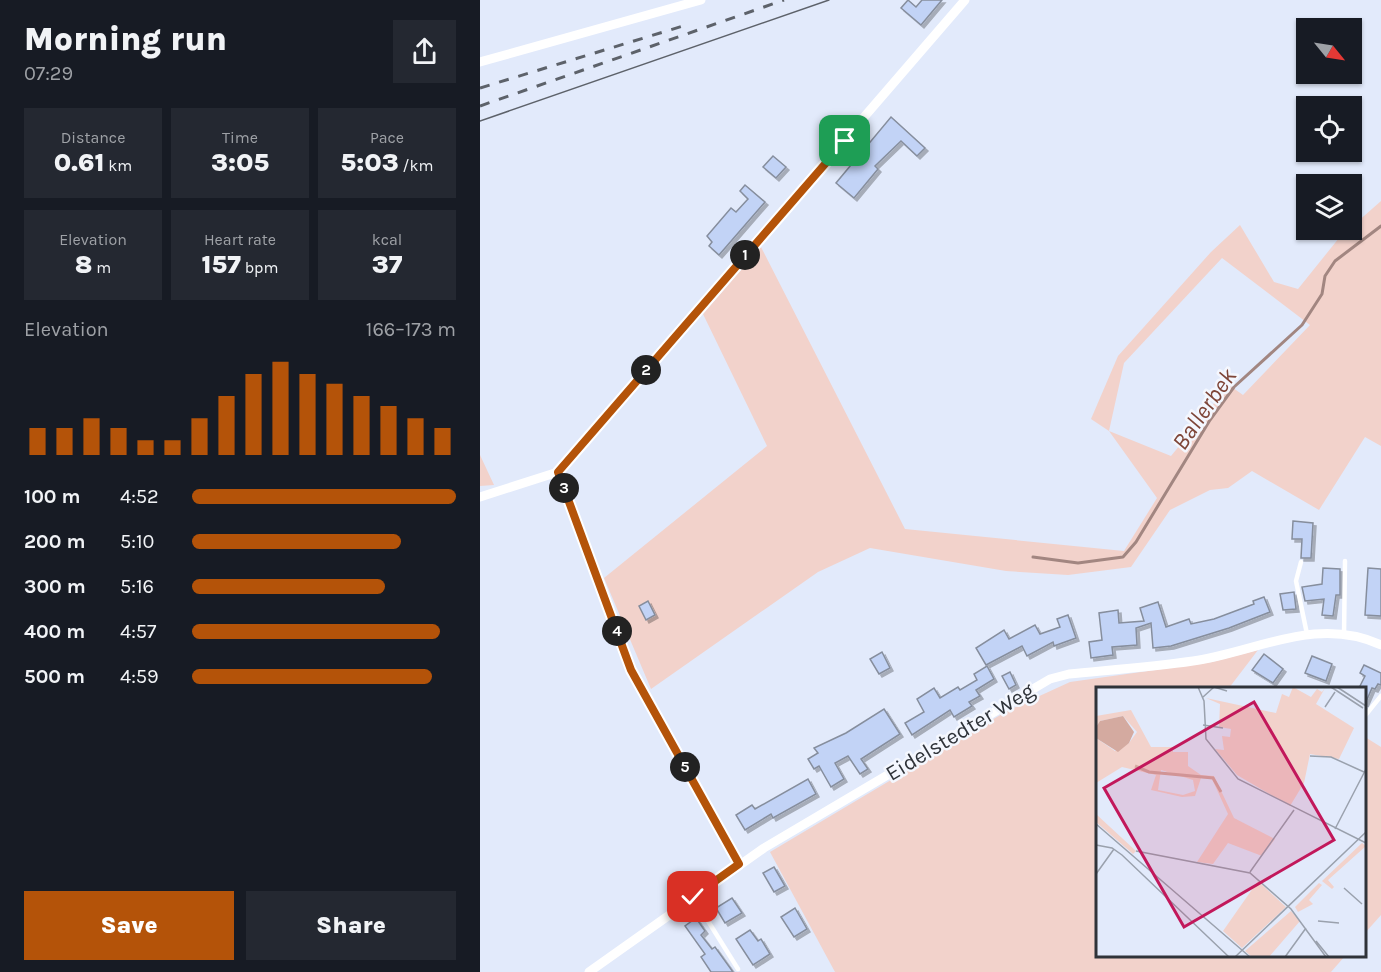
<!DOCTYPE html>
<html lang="en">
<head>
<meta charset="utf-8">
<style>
  :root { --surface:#171b24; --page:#242831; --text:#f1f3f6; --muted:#9ea1a6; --accent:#b45309 }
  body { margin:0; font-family:Karla,sans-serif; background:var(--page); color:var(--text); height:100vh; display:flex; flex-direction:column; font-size:22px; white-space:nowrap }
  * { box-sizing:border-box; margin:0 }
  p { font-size:20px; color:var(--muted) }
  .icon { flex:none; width:33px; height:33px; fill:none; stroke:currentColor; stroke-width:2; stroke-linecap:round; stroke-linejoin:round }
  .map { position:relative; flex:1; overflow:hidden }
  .sheet { display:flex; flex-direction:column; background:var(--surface); width:480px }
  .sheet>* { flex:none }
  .needle { width:39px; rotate:120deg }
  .buttons { position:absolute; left:816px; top:18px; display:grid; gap:12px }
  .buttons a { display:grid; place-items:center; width:66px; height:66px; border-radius:0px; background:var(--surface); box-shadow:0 2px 4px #0004; font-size:30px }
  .pin { position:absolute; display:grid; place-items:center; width:51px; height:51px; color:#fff; margin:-26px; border-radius:12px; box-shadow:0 3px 9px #0006 }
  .km { position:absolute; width:30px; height:30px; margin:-15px; border-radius:50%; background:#222; color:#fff; font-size:16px; line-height:30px; text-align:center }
  .round { display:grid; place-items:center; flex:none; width:63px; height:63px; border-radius:0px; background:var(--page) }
  .overview { display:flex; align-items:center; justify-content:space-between; height:102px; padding:0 24px }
  h1 { font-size:33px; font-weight:800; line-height:45px }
  .figures { display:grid; grid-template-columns:repeat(3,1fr); gap:9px; height:102px; padding:6px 24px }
  .figures div { display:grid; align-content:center; border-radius:0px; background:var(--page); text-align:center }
  .figures b { font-size:26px; font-weight:800 }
  .figures small { font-size:16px; font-weight:400 }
  .figures p { font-size:16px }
  .chart { height:168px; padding:12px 24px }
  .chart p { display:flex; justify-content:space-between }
  .chart svg { width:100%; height:108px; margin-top:6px; stroke:var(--accent); stroke-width:6 }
  .action { display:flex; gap:12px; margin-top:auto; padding:12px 24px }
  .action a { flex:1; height:69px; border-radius:0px; background:var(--accent); color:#fff; font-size:24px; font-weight:800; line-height:69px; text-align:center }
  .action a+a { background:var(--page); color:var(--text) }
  ul { padding:0 24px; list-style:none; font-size:20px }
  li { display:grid; grid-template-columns:96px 72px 1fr; align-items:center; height:45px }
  li i { height:15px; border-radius:8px; background:var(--accent) }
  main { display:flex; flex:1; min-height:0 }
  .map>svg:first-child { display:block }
  .green { fill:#f2d2cb; fill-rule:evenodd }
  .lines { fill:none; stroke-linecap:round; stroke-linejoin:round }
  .stream { stroke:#a28681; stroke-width:3 }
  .building { fill:#c2d3f6; stroke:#868e9d; stroke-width:1.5; filter:url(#shadow) }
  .service { stroke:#fff; stroke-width:4.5 }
  .minor { stroke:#fff; stroke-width:9 }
  .tram { stroke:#5d626a; stroke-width:1.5 }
  .rail { stroke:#5d626a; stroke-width:3; stroke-dasharray:10 10; stroke-linecap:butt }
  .route-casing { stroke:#fff; stroke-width:12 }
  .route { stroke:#b45309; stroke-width:8 }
  .labels { text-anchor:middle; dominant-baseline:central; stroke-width:5; stroke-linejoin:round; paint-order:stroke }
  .street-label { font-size:22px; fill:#2f3339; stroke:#f4f7fe }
  .water-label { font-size:24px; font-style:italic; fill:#7e4538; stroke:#f4f7fe }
  .inset-river { fill:none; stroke:#d4aaa0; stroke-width:3 }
  .inset-road { fill:none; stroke:#9aa1ad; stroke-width:1.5 }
  .view { fill:#c2185b; fill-opacity:0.15; stroke:#c2185b; stroke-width:3 }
  .inset-edge { fill:none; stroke:#2f3339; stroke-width:3 }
</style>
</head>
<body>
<main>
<section class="sheet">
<div class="overview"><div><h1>Morning run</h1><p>07:29</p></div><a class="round"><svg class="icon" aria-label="share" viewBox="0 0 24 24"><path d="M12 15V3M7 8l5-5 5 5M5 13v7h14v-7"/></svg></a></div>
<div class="figures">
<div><p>Distance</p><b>0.61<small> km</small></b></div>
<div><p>Time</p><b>3:05</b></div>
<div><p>Pace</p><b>5:03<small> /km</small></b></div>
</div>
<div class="figures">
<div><p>Elevation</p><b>8<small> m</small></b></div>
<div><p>Heart rate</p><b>157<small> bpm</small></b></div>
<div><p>kcal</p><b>37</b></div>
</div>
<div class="chart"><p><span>Elevation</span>166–173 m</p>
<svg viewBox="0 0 160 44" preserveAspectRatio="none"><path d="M5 44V33M15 44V33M25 44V29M35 44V33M45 44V38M55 44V38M65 44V29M75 44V20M85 44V11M95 44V6M105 44V11M115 44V15M125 44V20M135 44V24M145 44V29M155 44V33"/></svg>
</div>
<ul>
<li><b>100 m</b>4:52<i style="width:100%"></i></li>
<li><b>200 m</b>5:10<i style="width:79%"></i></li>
<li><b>300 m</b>5:16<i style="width:73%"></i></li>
<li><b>400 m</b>4:57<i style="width:94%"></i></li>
<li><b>500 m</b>4:59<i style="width:91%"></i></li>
</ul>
<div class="action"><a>Save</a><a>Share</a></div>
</section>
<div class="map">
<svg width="901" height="972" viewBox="0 0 901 972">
  <defs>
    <filter id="shadow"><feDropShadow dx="3" dy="3" stdDeviation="0" flood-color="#0004"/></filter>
  </defs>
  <rect width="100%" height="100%" fill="#e2eafb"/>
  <g class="green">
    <path d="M 901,201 L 901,446 L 885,437 L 839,510 L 772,471 L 748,488 L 730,490 L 690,510 L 651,567 L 588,575 L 526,571 L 390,548 L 338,572 L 171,689 L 124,578 L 287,446 L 223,314 L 281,247 L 425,529 L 644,551 L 677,498 L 629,431 L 611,419 L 638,356 L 731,252 L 760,225 L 794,282 L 818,289 L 859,238 ZM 742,258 L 830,325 L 763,395 L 749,385 L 691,456 L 629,431 L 644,363 Z"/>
    <path d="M 0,455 L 14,485 L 0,486 Z"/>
    <path d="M 778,650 L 749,688 L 618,688 L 618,956 L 865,956 L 851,972 L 355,972 L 290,852 L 527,711 L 590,682 L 732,662 Z"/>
    <path d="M 885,737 L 901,747 L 901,915 L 885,933 Z"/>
  </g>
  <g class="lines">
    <path class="stream" d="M 553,557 L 598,563 L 643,557 L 656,542 L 730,420 L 754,387 L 822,325 L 842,294 L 845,276 L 855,261 L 901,226"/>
  </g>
  <g class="building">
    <path d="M 428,0 L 436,7 L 442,0 L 462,0 L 441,25 L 421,8 Z"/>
    <path d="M 411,117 L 445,148 L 437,156 L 421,141 L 395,166 L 398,169 L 374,198 L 356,183 Z"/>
    <path d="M 293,156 L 306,167 L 296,178 L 283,167 Z"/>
    <path d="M 265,185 L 285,202 L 239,255 L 229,246 L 232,242 L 227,236 L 251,208 L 256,212 L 268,199 L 260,191 Z"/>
    <path d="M 813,521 L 833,523 L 831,558 L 821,558 L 822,539 L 812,539 Z"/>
    <path d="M 843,568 L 860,569 L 860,595 L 856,595 L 853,616 L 842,615 L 844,599 L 825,601 L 822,587 L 842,584 Z"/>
    <path d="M 888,568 L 901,569 L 901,616 L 885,615 Z"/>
    <path d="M 814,592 L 816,609 L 803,610 L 800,594 Z"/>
    <path d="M 784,597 L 790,612 L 749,628 L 691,646 L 673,648 L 671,623 L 656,628 L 657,645 L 632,647 L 633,655 L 611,658 L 609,642 L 622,640 L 619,613 L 638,610 L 639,623 L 664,621 L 660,608 L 678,602 L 686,627 L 709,619 L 711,624 L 734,619 L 774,604 L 773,601 Z"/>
    <path d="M 168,601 L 175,615 L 166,620 L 159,606 Z"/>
    <path d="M 588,615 L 596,638 L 574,646 L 573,642 L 547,656 L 542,646 L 506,665 L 496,648 L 524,630 L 529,639 L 555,625 L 560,634 L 580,627 L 577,619 Z"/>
    <path d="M 402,652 L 410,668 L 399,674 L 390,659 Z"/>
    <path d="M 784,654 L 803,669 L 793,683 L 772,670 Z"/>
    <path d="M 832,656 L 852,664 L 846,681 L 825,673 Z"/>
    <path d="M 884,665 L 901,673 L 901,685 L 898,684 L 895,689 L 892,688 L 885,704 L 885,688 L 879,688 L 885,676 L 880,673 Z"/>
    <path d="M 507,666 L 514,679 L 496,690 L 500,696 L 489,702 L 492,706 L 474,717 L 470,710 L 432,735 L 425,723 L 444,712 L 437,699 L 454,688 L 460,698 L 478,687 L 480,690 L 497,680 L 494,674 Z"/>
    <path d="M 530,672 L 536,685 L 529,689 L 522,676 Z"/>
    <path d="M 404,709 L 420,734 L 381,759 L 388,769 L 380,774 L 368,756 L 355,763 L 364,779 L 351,787 L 339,766 L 334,769 L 328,759 L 338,753 L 334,748 L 366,733 Z"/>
    <path d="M 328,779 L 336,794 L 293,818 L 291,814 L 265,830 L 256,815 L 272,805 L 275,809 Z"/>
    <path d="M 294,867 L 305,886 L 294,892 L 283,873 Z"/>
    <path d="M 252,898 L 262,913 L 245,923 L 236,908 Z"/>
    <path d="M 315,908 L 327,929 L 314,937 L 301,917 Z"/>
    <path d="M 216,918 L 225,931 L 221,935 L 232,949 L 235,947 L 253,972 L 231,972 L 221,957 L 225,954 L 205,926 Z"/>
    <path d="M 270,930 L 278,941 L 281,939 L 290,954 L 273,965 L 256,939 Z"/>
  </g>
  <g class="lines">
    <g class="service">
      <path d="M 821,562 L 816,581 L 827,634"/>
      <path d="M 864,635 L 865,561"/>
      <path d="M 884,717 L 901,696"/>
      <path d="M 213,897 L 258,969"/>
    </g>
    <g class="minor">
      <path d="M 0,62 L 221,0"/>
      <path d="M 78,472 L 151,670 L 259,864"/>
      <path d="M 0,497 L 78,472 L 485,0"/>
      <path d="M 109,972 L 284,848 L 570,679 L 589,674 C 630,670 672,667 713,661 C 776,652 837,615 901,645"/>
    </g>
    <path class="tram" d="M 0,121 L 349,0"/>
    <g class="rail">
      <path d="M 0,88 L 203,26"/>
      <path d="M 0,106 L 304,0"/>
    </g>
  </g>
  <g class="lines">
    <g class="route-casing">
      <path id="route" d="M 213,897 L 259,864 L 151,670 L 78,472 L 365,141"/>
    </g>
    <use href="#route" class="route"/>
  </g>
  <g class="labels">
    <g class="street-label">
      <text transform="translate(480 732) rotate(-31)">Eidelstedter Weg</text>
    </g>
    <g class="water-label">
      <text transform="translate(724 409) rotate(-55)">Ballerbek</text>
    </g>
  </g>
  <g transform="translate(616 687)">
    <rect width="270" height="270" fill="#e2eafb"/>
    <path d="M 197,0 L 215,10 L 221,2 L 226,5 L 229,1 L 220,17 L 258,41 L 243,72 L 214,67 L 208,96 L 194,119 L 141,88 L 119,62 L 128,63 L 126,49 L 134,50 L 135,42 L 123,40 L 124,17 L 110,11 L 180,26 L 186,7 L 193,10 ZM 35,23 L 55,60 L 77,60 L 77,65 L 92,65 L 92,79 L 105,88 L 118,89 L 138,131 L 179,152 L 166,169 L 132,156 L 117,177 L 101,175 L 132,127 L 116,92 L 105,91 L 99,109 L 86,110 L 55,103 L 60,88 L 26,80 L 0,96 L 0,51 L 19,64 L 33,56 L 41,45 L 27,29 L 4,34 L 0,40 L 0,29 ZM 65,83 L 97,93 L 99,104 L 87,108 L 62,103 ZM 0,127 L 40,164 L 37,167 L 0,135 ZM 266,156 L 270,159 L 232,193 L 238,200 L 236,202 L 226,194 ZM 162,194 L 190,220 L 146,261 L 127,244 ZM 223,196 L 226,198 L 213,213 L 217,217 L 202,225 L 199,220 ZM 195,224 L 204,234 L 173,270 L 156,270 L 149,264 Z" fill="#f2d2cb" fill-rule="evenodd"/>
    <path d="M 27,29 L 38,45 L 33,56 L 22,65 L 0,51 L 0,40 L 4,34 Z" fill="#d4aaa0"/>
    <path class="inset-river" d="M 39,79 L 53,85 L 117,91 L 125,105"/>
    <path class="inset-road" d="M 102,0 L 108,14 L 110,52 L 142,92 L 270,156M 235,0 L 267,21M 241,0 L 270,19M 107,10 L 118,0 L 131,4M 229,20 L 239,5M 107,38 L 127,41M 214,69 L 235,70 L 268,85M 0,137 L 154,270M 239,142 L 270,82M 0,158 L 16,161 L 26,168 L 133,270M 40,164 L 154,186 L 195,222 L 230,270M 154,185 L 198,123M 0,187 L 18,162M 248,201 L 266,217M 222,234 L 243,236M 220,254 L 233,270M 139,270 L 270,145M 189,270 L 210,241"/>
    <path class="view" d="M 158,15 L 238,153 L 88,240 L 8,101 Z"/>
    <rect width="270" height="270" class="inset-edge"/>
  </g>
</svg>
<div class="buttons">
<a><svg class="needle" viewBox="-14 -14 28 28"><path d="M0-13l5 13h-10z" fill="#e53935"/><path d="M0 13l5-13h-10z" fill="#9ea1a6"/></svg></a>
<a><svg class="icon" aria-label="locate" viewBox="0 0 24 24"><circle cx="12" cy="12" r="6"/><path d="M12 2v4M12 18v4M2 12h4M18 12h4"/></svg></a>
<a><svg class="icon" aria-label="layers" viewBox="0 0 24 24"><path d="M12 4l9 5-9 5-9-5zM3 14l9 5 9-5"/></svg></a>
</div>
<div class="pin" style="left:365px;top:141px;background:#1e9e55"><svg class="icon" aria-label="arrive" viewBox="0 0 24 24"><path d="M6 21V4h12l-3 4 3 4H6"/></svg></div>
<div class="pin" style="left:213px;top:897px;background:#d93025"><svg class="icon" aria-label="check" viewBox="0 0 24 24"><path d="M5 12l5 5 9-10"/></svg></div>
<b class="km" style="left:265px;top:255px">1</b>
<b class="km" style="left:166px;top:370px">2</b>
<b class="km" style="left:84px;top:488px">3</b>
<b class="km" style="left:137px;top:631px">4</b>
<b class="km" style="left:205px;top:767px">5</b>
</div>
</main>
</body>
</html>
